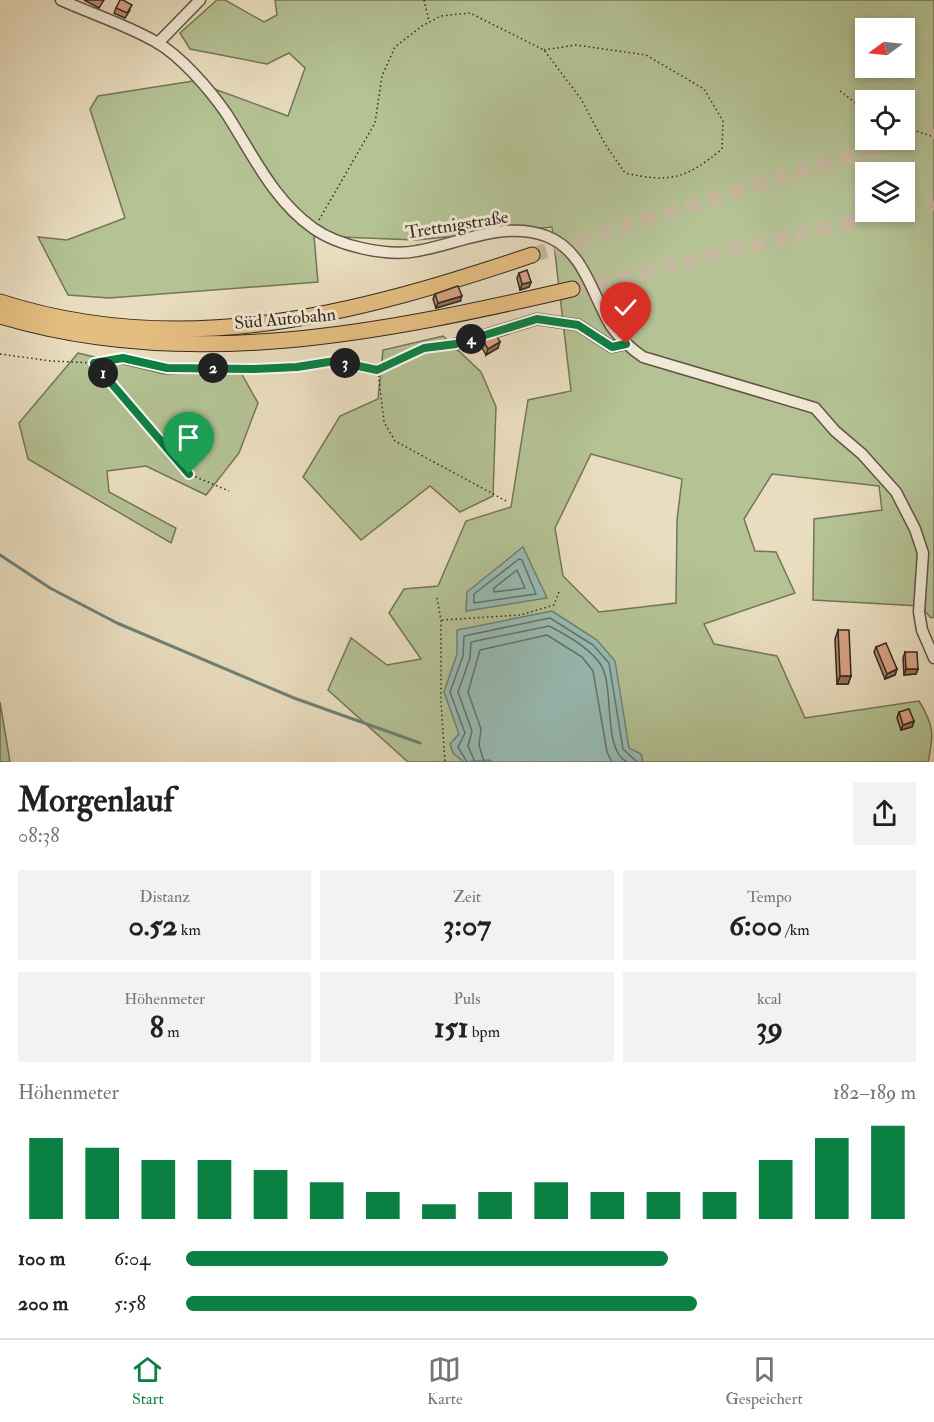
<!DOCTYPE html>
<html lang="de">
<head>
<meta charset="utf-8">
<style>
  :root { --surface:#fff; --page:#f2f2f2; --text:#222; --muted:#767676; --line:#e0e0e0; --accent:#0b8043 }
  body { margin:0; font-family:"IM FELL Double Pica",serif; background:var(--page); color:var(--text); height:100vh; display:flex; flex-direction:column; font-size:22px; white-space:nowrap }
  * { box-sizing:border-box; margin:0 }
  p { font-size:20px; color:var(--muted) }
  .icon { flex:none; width:33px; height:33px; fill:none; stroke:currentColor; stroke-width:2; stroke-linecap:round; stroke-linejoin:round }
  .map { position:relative; height:762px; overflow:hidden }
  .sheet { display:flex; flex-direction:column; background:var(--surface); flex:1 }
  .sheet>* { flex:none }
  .needle { width:39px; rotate:255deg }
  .buttons { position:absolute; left:855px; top:18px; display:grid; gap:12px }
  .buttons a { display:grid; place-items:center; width:60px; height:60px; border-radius:0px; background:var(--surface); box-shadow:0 3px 9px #0003; font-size:30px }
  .pin { position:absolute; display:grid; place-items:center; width:51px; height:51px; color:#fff; margin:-62px -26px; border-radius:50% 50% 50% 0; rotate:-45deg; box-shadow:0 0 6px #0007 }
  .pin .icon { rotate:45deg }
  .km { position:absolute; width:30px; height:30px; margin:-15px; border-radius:50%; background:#222; color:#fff; font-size:16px; line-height:30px; text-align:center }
  .round { display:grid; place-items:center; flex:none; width:63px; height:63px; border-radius:0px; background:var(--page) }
  .summary { display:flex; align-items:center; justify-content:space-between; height:102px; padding:0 18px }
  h1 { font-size:33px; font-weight:700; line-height:45px }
  .metrics { display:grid; grid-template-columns:repeat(3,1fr); gap:9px; height:102px; padding:6px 18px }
  .metrics div { display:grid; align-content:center; border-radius:0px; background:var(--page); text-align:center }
  .metrics b { font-size:30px; font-weight:700 }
  .metrics small { font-size:16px; font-weight:400 }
  .metrics p { font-size:16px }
  .chart { height:168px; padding:12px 18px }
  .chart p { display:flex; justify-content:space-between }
  .chart svg { width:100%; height:108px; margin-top:6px; stroke:var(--accent); stroke-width:6 }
  ul { padding:0 18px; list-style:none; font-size:20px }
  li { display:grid; grid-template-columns:96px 72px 1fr; align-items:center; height:45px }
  li i { height:15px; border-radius:8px; background:var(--accent) }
  .dock { display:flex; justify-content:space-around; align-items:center; height:84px; border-top:2px solid var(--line); background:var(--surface); font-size:16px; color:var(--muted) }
  .dock a { display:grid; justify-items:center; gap:3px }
  .dock .on { color:var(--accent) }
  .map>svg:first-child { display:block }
  .green { fill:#b4c294; stroke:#747559; stroke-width:1.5; fill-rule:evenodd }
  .water { fill:#97bbb4; stroke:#6f8078; stroke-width:1.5 }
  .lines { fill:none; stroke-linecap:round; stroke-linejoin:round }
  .shore { stroke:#667269; stroke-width:1.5 }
  .stream { stroke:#6f8078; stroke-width:3 }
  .highway-tunnel { stroke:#c5b99f; stroke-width:15; stroke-dasharray:15 8; stroke-linecap:butt }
  .minor-casing { stroke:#615546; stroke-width:13 }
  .highway-casing { stroke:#34281e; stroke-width:17 }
  .path { stroke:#34281e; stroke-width:1.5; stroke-dasharray:1.5 3; stroke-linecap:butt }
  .minor { stroke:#f1e9d5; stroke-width:10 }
  .highway { stroke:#e4be80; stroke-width:15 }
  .wall { fill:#ba8c72; stroke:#34281e; stroke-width:1.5 }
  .shaded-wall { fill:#97725c; stroke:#34281e; stroke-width:1.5 }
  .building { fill:#d8a384; stroke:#34281e; stroke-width:1.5 }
  .route-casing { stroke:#fff; stroke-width:12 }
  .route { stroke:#0b8043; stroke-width:8 }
  .labels { text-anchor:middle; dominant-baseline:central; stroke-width:6; stroke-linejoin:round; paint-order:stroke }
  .street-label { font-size:18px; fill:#34281e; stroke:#f1e9d5 }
</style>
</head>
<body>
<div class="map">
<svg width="934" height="762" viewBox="0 0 934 762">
  <rect width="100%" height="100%" fill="#e9ddbf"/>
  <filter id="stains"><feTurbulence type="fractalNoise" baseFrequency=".00333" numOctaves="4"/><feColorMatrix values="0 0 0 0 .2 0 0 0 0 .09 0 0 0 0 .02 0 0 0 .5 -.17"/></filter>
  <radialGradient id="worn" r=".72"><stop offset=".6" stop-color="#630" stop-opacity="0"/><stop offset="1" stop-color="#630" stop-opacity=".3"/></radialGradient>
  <g class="green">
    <path d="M 217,0 L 225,0 L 264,22 L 277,15 L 275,0 L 934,0 L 934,617 L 931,618 L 920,606 L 813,600 L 814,519 L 882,510 L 879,486 L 772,474 L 744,519 L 755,551 L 776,552 L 795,593 L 704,624 L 714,644 L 777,656 L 805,718 L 919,701 C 934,725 934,735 928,762 L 408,762 L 328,690 L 351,638 L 387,665 L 421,659 L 389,613 L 404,589 L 438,586 L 466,521 L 511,507 L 528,400 L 571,391 L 552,227 L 416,240 L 314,236 L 318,282 L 109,298 L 68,295 L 38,237 L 67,240 L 125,218 L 90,109 L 98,96 L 193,81 L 288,116 L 305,68 L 289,53 L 267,64 L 190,49 L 180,33 ZM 866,28 L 904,28 L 904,68 L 866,68 ZM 866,100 L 904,100 L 904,140 L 866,140 ZM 866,172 L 904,172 L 904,212 L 866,212 ZM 591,454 L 682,479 L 677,520 L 676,603 L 599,612 L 563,576 L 555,528 Z"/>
    <path d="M 443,336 L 481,372 L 496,407 L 493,496 L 460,512 L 430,486 L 361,540 L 303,477 L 340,416 L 378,399 L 383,350 Z"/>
    <path d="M 78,353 L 164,374 L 240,371 L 258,403 L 239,453 L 206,495 L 146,466 L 107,471 L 109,492 L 176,528 L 171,543 L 28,459 L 19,423 Z"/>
    <path d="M 0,702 L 10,762 L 0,762 Z"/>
  </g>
  <g class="water">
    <path d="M 523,547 L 547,598 L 466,611 L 467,592 Z"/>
    <path d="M 552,611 L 597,640 L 615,661 L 629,748 L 641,754 L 643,762 L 493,762 L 489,760 L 464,762 L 453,753 L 450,744 L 459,734 L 444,692 L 457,654 L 457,630 Z"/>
  </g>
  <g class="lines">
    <g class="shore">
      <path d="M 519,559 L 522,560 L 536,594 L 474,603 L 474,594 Z"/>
      <path d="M 517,570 L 525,588 L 494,592 L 494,588 Z"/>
      <path d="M 467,762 L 458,747 L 465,733 L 450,692 L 463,656 L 464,636 L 550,618 L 593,645 L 609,663 L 623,749 L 637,762"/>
      <path d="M 475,762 L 468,746 L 472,731 L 458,692 L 470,658 L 471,642 L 549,626 C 567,635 590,648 601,665 C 615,688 602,749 627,762"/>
      <path d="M 484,762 L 479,745 L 481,729 L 468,692 L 480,650 L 547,635 L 582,657 L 593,671 L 607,752 L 612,762"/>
    </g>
    <path class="stream" d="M 0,555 L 50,588 L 117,623 L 294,698 L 420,743"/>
    <g class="highway-tunnel">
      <path d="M 904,139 L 934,131"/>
      <path d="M 904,209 L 934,203"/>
      <path d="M 532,255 L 903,140"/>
      <path d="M 572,289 L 893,212"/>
    </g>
    <g class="minor-casing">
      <g id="minor">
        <path d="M 61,0 C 92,14 127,25 156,42 C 181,56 210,90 226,113 C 252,153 273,200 313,228 C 338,246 387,257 417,251 C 458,244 505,220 546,236 C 584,250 592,295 611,326 C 620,339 630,348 643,357 L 815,408 L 835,431 L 862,454 L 896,492 L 915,529 L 923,553 L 919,612 L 922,630 L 934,658"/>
        <path d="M 158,43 L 200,0"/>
        <path d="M 456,344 L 537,319 L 578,325 L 612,347 L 626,344"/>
      </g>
    </g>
    <g class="highway-casing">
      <g id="highway">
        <path d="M 0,302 C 183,361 357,314 532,255"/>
        <path d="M 0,316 C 189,373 385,332 572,289"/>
      </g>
    </g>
    <g class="path">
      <path d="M 424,0 L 429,21"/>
      <path d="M 840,91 L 866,111"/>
      <path d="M 904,127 L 934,137"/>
      <path d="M 319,220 L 375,123 L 382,76 L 395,47 L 422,26 L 441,16 L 470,13 L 544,50 L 581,99 L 605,144 L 625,173 C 670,183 686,179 722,149 L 723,121 L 704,89 L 646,55 L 576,45 L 544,50"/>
      <path d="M 0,354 L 51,361 L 94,363 L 189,474 L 229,491"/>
      <path d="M 94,363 L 123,358 L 167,368 L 253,369 L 297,367 L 335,361 L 377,370 L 424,348 L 446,345"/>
      <path d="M 378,371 L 384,422 L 395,441 L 508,502"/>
      <path d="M 437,598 L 441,620 L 441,702 L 445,762"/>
      <path d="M 442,620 L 520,615 L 554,605 L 560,589"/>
    </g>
    <use href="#minor" class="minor"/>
    <use href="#highway" class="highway"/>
  </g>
  <g class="wall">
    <path d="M 84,0 L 104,0 L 99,8 Z"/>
    <path d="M 116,8 L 130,10 L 125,18 L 114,13 Z"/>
    <path d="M 519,273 L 531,282 L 529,287 L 520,290 L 517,278 Z"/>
    <path d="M 435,294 L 460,301 L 436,308 L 433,299 Z"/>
    <path d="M 482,339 L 498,348 L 486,355 L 480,344 Z"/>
    <path d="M 838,630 L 851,676 L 848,684 L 837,684 L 835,639 Z"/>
    <path d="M 876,647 L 897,669 L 895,675 L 885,679 L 874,652 Z"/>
    <path d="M 905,652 L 918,669 L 916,674 L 904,675 L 903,658 Z"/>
    <path d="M 899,712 L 914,721 L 912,727 L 901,730 L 897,718 Z"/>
  </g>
  <g class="shaded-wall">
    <path d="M 531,282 L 529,287 L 520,290 L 522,284 Z"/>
    <path d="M 462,296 L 460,301 L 436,308 L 438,303 Z"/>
    <path d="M 500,342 L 498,348 L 486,355 L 488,349 Z"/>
    <path d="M 897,669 L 895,675 L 885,679 L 887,674 Z"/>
    <path d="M 906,669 L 918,669 L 916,674 L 904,675 Z"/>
    <path d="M 840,676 L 851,676 L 848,684 L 837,684 Z"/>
    <path d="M 914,721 L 912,727 L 901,730 L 903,725 Z"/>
  </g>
  <g class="building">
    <path d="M 120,0 L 123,0 L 132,5 L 127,13 L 116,8 Z"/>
    <path d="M 527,270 L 531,282 L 522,284 L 519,273 Z"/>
    <path d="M 458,286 L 462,296 L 438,303 L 435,294 Z"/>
    <path d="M 496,335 L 500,342 L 488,349 L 482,339 Z"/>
    <path d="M 838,630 L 849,630 L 851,676 L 840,676 Z"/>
    <path d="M 886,643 L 897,669 L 887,674 L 876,647 Z"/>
    <path d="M 905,652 L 917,652 L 918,669 L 906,669 Z"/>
    <path d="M 909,709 L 914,721 L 903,725 L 899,712 Z"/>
  </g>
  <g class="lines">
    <g class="route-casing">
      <path id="route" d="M 189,474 L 94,363 L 123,358 L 167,368 L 253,369 L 297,367 L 335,361 L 377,370 L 424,348 L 456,344 L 537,319 L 578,325 L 612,347 L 626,344"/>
    </g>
    <use href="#route" class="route"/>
  </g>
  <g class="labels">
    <g class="street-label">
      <text transform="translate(457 225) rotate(-9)">Trettnigstraße</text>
      <text transform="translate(285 319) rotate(-5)">Süd Autobahn</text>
    </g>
  </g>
  <rect width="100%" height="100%" filter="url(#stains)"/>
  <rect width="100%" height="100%" fill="url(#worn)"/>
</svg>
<div class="buttons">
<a><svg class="needle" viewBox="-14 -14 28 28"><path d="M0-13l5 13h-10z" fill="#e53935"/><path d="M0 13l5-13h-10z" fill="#767676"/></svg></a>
<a><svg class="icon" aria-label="locate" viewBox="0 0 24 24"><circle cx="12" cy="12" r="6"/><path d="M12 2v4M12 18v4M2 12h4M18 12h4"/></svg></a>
<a><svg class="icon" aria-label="layers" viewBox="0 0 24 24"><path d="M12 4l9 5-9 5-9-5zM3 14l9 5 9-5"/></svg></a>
</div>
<div class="pin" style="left:189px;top:474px;background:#1e9e55"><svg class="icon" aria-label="arrive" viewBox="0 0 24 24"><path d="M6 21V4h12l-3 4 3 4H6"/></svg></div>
<div class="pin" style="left:626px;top:344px;background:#d93025"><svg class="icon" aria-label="check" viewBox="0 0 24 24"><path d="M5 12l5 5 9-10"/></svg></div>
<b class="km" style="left:103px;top:373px">1</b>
<b class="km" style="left:213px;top:368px">2</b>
<b class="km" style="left:345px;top:363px">3</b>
<b class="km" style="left:471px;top:339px">4</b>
</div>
<section class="sheet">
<div class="summary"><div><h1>Morgenlauf</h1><p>08:38</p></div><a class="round"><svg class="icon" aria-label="share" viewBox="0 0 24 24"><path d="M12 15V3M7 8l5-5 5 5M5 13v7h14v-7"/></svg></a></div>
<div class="metrics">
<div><p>Distanz</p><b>0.52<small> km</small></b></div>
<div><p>Zeit</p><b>3:07</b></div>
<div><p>Tempo</p><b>6:00<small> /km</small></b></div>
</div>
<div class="metrics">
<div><p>Höhenmeter</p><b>8<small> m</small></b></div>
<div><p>Puls</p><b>151<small> bpm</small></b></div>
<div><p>kcal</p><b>39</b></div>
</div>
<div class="chart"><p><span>Höhenmeter</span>182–189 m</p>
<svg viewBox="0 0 160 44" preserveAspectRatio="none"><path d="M5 44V11M15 44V15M25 44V20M35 44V20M45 44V24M55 44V29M65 44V33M75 44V38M85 44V33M95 44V29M105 44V33M115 44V33M125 44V33M135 44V20M145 44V11M155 44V6"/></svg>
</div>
<ul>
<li><b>100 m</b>6:04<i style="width:66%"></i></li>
<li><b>200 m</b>5:58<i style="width:70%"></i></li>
</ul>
</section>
<nav class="dock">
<a class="on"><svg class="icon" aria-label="home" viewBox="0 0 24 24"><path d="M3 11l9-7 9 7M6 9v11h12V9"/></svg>Start</a>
<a><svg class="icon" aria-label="map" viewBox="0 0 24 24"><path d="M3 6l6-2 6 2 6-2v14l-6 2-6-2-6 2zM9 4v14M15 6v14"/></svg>Karte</a>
<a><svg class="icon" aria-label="saved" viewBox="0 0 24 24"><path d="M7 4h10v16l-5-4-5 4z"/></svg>Gespeichert</a>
</nav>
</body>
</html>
